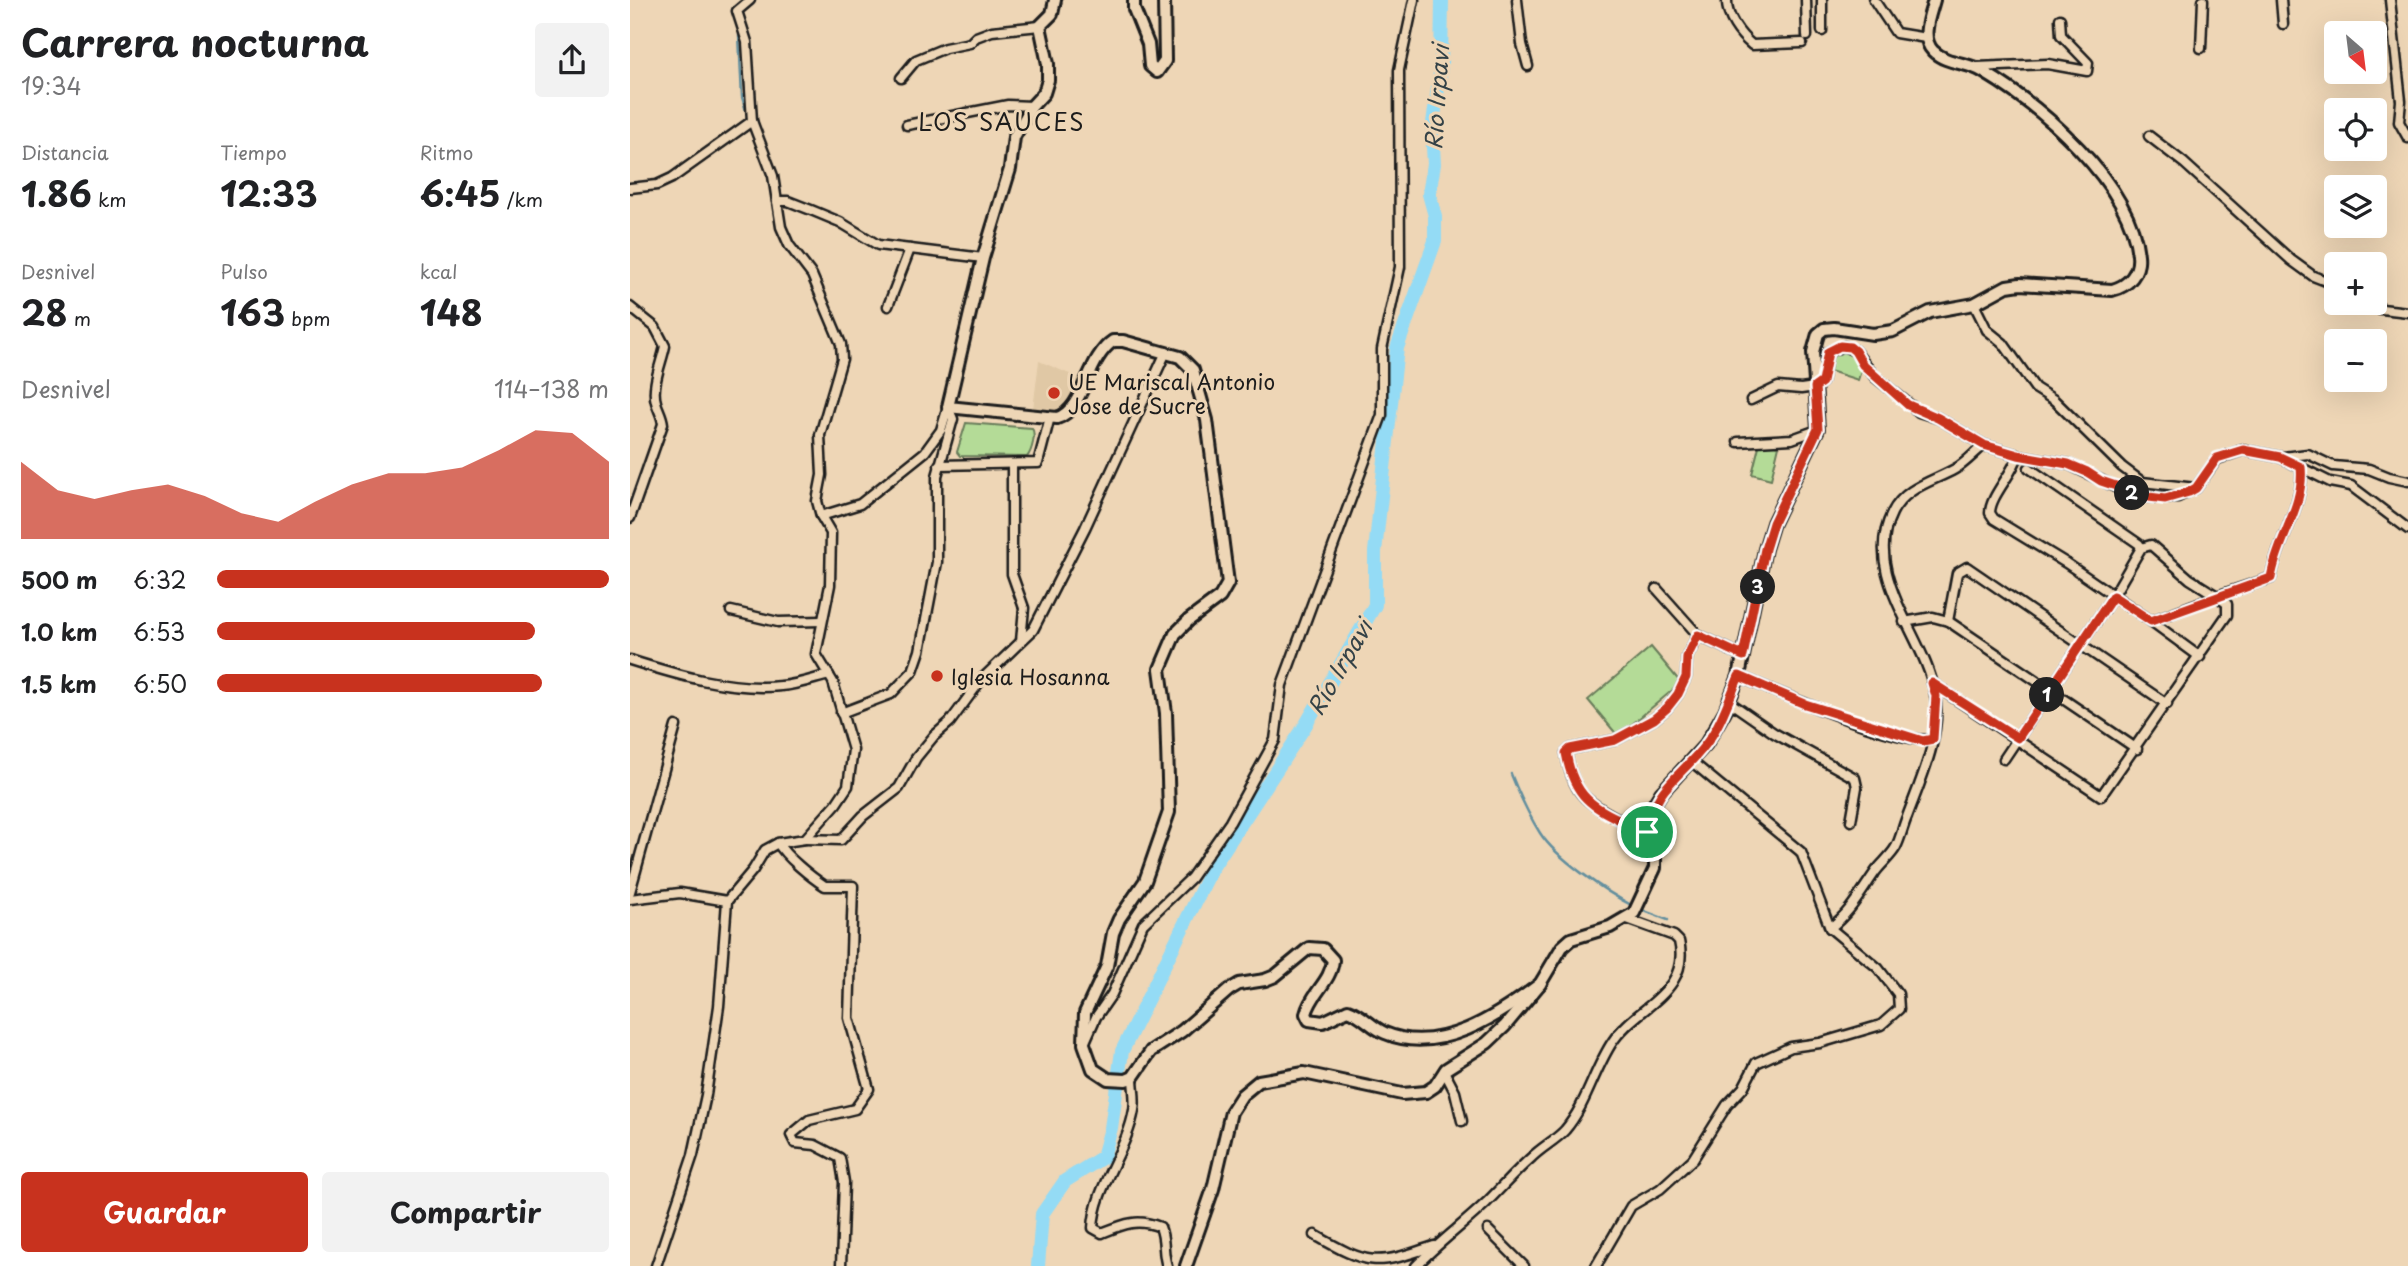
<!DOCTYPE html>
<html lang="es">
<head>
<meta charset="utf-8">
<style>
  :root { --surface:#fff; --page:#f2f2f2; --text:#202124; --muted:#757577; --accent:#c8321e }
  body { margin:0; font-family:"Playpen Sans",sans-serif; background:var(--page); color:var(--text); height:100vh; display:flex; flex-direction:column; font-size:26px; white-space:nowrap }
  * { box-sizing:border-box; margin:0 }
  p { font-size:23px; color:var(--muted) }
  .icon { flex:none; width:38px; height:38px; fill:none; stroke:currentColor; stroke-width:2; stroke-linecap:round; stroke-linejoin:round }
  .map { position:relative; flex:1; overflow:hidden }
  .side { display:flex; flex-direction:column; background:var(--surface); width:630px }
  .side>* { flex:none }
  .needle { width:46px; rotate:152deg }
  .controls { position:absolute; left:1694px; top:21px; display:grid; gap:14px }
  .controls a { display:grid; place-items:center; width:63px; height:63px; border-radius:7px; background:var(--surface); box-shadow:0 7px 28px #0002; font-size:35px }
  .pin { position:absolute; display:grid; place-items:center; width:60px; height:60px; color:#fff; margin:-30px; border:4px solid #fff; border-radius:50%; box-shadow:0 2px 7px #0007 }
  .km { position:absolute; width:35px; height:35px; margin:-18px; border-radius:50%; background:#222; color:#fff; font-size:19px; line-height:35px; text-align:center }
  .round { display:grid; place-items:center; flex:none; width:74px; height:74px; border-radius:7px; background:var(--page) }
  .summary { display:flex; align-items:center; justify-content:space-between; height:119px; padding:0 21px }
  h1 { font-size:38px; font-weight:700; line-height:52px }
  .metrics { display:grid; grid-template-columns:repeat(3,1fr); gap:10px; height:119px; padding:7px 21px }
  .metrics div { display:grid; align-content:center }
  .metrics b { font-size:35px; font-weight:700 }
  .metrics small { font-size:19px; font-weight:400 }
  .metrics p { font-size:19px }
  .chart { height:196px; padding:14px 21px }
  .chart p { display:flex; justify-content:space-between }
  .chart svg { width:100%; height:126px; margin-top:7px; fill:var(--accent); opacity:.7 }
  .primary-button { display:flex; gap:14px; margin-top:auto; padding:14px 21px }
  .primary-button a { flex:1; height:80px; border-radius:7px; background:var(--accent); color:#fff; font-size:28px; font-weight:700; line-height:80px; text-align:center }
  .primary-button a+a { background:var(--page); color:var(--text) }
  ul { padding:0 21px; list-style:none; font-size:23px }
  li { display:grid; grid-template-columns:112px 84px 1fr; align-items:center; height:52px }
  li i { height:18px; border-radius:9px; background:var(--accent) }
  main { display:flex; flex:1; min-height:0 }
  .map>svg:first-child { display:block }
  .built { fill:#e0c8a5 }
  .green { fill:#b4db97; stroke:#687c5a; stroke-width:2 }
  .lines { fill:none; stroke-linecap:round; stroke-linejoin:round }
  .stream { stroke:#648f9e; stroke-width:2.5 }
  .river { stroke:#94dbf5; stroke-width:14 }
  .street-casing { stroke:#1c1c1c; stroke-width:13 }
  .secondary-casing { stroke:#1c1c1c; stroke-width:16 }
  .street { stroke:#eed6b6; stroke-width:8 }
  .secondary { stroke:#eed6b6; stroke-width:10 }
  .route-casing { stroke:#fff; stroke-width:14 }
  .route { stroke:#c8321e; stroke-width:9 }
  .poi-dot { fill:#c8321e; stroke:#eed6b6; stroke-width:2.5 }
  .labels { text-anchor:middle; dominant-baseline:central; stroke-width:6; stroke-linejoin:round; paint-order:stroke }
  .poi-label { font-size:21px; fill:#1c1c1c; stroke:#eed6b6; text-anchor:start }
  .water-label { font-size:23px; font-style:italic; fill:#344247; stroke:#eed6b6 }
  .neighbourhood-label { font-size:23px; letter-spacing:2px; fill:#1c1c1c; stroke:#eed6b6 }
</style>
</head>
<body>
<main>
<section class="side">
<div class="summary"><div><h1>Carrera nocturna</h1><p>19:34</p></div><a class="round"><svg class="icon" aria-label="share" viewBox="0 0 24 24"><path d="M12 15V3M7 8l5-5 5 5M5 13v7h14v-7"/></svg></a></div>
<div class="metrics">
<div><p>Distancia</p><b>1.86<small> km</small></b></div>
<div><p>Tiempo</p><b>12:33</b></div>
<div><p>Ritmo</p><b>6:45<small> /km</small></b></div>
</div>
<div class="metrics">
<div><p>Desnivel</p><b>28<small> m</small></b></div>
<div><p>Pulso</p><b>163<small> bpm</small></b></div>
<div><p>kcal</p><b>148</b></div>
</div>
<div class="chart"><p><span>Desnivel</span>114–138 m</p>
<svg viewBox="0 0 160 44" preserveAspectRatio="none"><path d="M0 44V17L10 27L20 30L30 27L40 25L50 29L60 35L70 38L80 31L90 25L100 21L110 21L120 19L130 13L140 6L150 7L160 17V44z"/></svg>
</div>
<ul>
<li><b>500 m</b>6:32<i style="width:100%"></i></li>
<li><b>1.0 km</b>6:53<i style="width:81%"></i></li>
<li><b>1.5 km</b>6:50<i style="width:83%"></i></li>
</ul>
<div class="primary-button"><a>Guardar</a><a>Compartir</a></div>
</section>
<div class="map">
<svg width="1778" height="1266" viewBox="0 0 1778 1266">
  <rect width="100%" height="100%" fill="#eed6b6"/>
  <filter id="ink" filterUnits="userSpaceOnUse"><feTurbulence type="fractalNoise" baseFrequency=".0143" numOctaves="2"/><feDisplacementMap in="SourceGraphic" scale="14" xChannelSelector="R" yChannelSelector="G"/><feConvolveMatrix kernelMatrix="1 2 1 2 8 2 1 2 1" color-interpolation-filters="sRGB"/></filter>
  <g filter="url(#ink)">
    <path class="built" d="M 409,361 L 449,378 L 435,412 L 403,409 Z"/>
    <g class="green">
      <path d="M 1211,351 L 1220,354 L 1232,368 L 1228,380 L 1200,371 L 1202,357 Z"/>
      <path d="M 336,423 L 402,428 C 406,435 402,451 397,457 L 330,456 L 327,452 Z"/>
      <path d="M 1130,442 L 1149,446 L 1141,479 L 1122,474 Z"/>
      <path d="M 1021,647 L 1051,683 L 988,736 L 958,700 Z"/>
    </g>
    <g class="lines">
      <g class="stream">
        <path d="M 109,35 L 112,97 L 116,111"/>
        <path d="M 881,774 C 889,794 898,814 910,833 C 926,858 976,892 1003,906"/>
        <path d="M 1009,909 L 1038,920"/>
      </g>
      <path class="river" d="M 408,1266 L 412,1214 L 435,1181 L 473,1157 L 481,1128 L 492,1051 L 582,868 L 675,726 L 745,605 L 745,552 L 767,348 L 805,241 L 805,216 L 799,194 L 804,164 L 802,130 L 811,67 L 812,0"/>
      <g class="street-casing">
        <g id="street">
          <path d="M 887,0 L 892,44 L 898,66"/>
          <path d="M 1097,0 C 1096,17 1110,35 1122,45 L 1172,43"/>
          <path d="M 1176,0 L 1177,36"/>
          <path d="M 1244,0 L 1266,33 L 1296,38"/>
          <path d="M 1651,0 L 1653,24"/>
          <path d="M 1760,0 L 1771,101 L 1769,122 L 1778,138"/>
          <path d="M 1192,31 L 1192,0"/>
          <path d="M 1571,48 L 1573,0"/>
          <path d="M 1347,67 L 1418,64 L 1457,71 L 1458,63 L 1431,35 L 1430,19"/>
          <path d="M 271,78 L 286,60 L 315,48 L 340,43 L 346,37 L 362,31 L 410,26"/>
          <path d="M 277,125 L 378,105 L 402,106"/>
          <path d="M 1519,136 L 1554,163 L 1661,260 L 1683,276 L 1706,285"/>
          <path d="M 0,188 L 27,185 L 42,178 L 122,121"/>
          <path d="M 147,201 L 158,201 L 181,210 L 210,222 L 248,245 L 353,258"/>
          <path d="M 1735,303 L 1743,308 L 1778,312"/>
          <path d="M 1344,304 L 1357,330 L 1373,343 L 1405,388 L 1424,400 L 1492,467 L 1512,482 L 1566,488"/>
          <path d="M 258,306 L 280,249"/>
          <path d="M 0,307 L 25,327 L 35,346 C 32,362 21,386 26,402 C 28,410 32,415 33,424 L 0,518"/>
          <path d="M 1121,400 L 1148,387 L 1171,389 L 1185,387 L 1192,382 L 1198,352 L 1214,346 L 1225,351 L 1245,377 L 1289,412 L 1308,418 L 1354,445 L 1388,455 L 1438,464 L 1491,490 L 1519,497 L 1548,497 L 1566,488 L 1587,459 L 1613,450 L 1650,457 L 1700,482 L 1721,486 L 1778,529"/>
          <path d="M 1108,442 L 1162,439 L 1187,430"/>
          <path d="M 1653,457 L 1678,454 L 1703,466 L 1739,469 L 1759,477 L 1778,481"/>
          <path d="M 309,465 L 408,463 L 420,417"/>
          <path d="M 382,465 L 382,574 L 394,608 L 391,641"/>
          <path d="M 1399,468 L 1509,544 L 1511,548"/>
          <path d="M 191,516 L 230,504 L 295,452 L 311,430 L 318,407"/>
          <path d="M 1027,589 L 1068,635 L 1113,656"/>
          <path d="M 101,611 L 148,622 L 192,621"/>
          <path d="M 1318,621 L 1327,573 L 1337,567 L 1537,704"/>
          <path d="M 1521,621 L 1570,657"/>
          <path d="M 1274,622 L 1303,617 L 1318,621 L 1507,749"/>
          <path d="M 0,660 C 47,675 101,691 151,686 C 167,685 183,679 199,675"/>
          <path d="M 1109,676 C 1145,691 1270,746 1303,739"/>
          <path d="M 1302,683 L 1471,796 L 1597,615 L 1597,604 L 1587,596 L 1521,621 L 1436,563 L 1364,519 L 1360,513 C 1360,496 1383,474 1388,455"/>
          <path d="M 1098,701 L 1144,733 L 1225,778 L 1227,787 L 1221,821"/>
          <path d="M 211,713 L 261,694 L 283,671 L 290,651 L 307,562 L 307,476 L 323,419 L 318,407"/>
          <path d="M 1374,759 L 1483,596 L 1511,548 L 1521,545 L 1560,579 L 1587,596 L 1641,578 C 1647,539 1675,506 1671,467"/>
          <path d="M 1017,832 C 1006,829 997,823 987,818 C 954,801 943,792 936,753 L 940,749 L 985,740 L 1024,719 L 1037,708 L 1048,694 L 1056,677 L 1057,657 L 1068,635"/>
          <path d="M 175,839 L 211,840 L 233,816 L 269,788 L 286,758 L 304,736 L 320,722 L 351,680 L 403,630 L 455,528 L 536,352"/>
          <path d="M 148,843 C 155,856 181,877 195,886 L 223,886 L 219,1018 L 239,1089 L 225,1109 L 179,1120 L 161,1135 L 165,1143 L 185,1145 L 210,1158 L 214,1182 L 211,1266"/>
          <path d="M 0,892 L 46,726"/>
          <path d="M 0,899 L 50,893 L 97,901"/>
          <path d="M 1200,928 C 1221,912 1231,892 1246,871 C 1252,863 1261,856 1266,847 C 1271,837 1273,826 1277,817 C 1291,779 1312,735 1305,694 C 1296,637 1231,575 1262,513 C 1275,487 1302,482 1325,469 C 1336,463 1345,452 1354,445"/>
          <path d="M 454,1044 L 466,1017 L 482,994 L 513,924 L 561,878 L 600,822 L 645,740 L 652,685 L 752,415 L 752,349 L 770,267 L 769,70 L 784,0"/>
          <path d="M 814,1071 L 825,1092 L 832,1121"/>
          <path d="M 503,1077 C 503,1087 506,1100 504,1110 C 497,1151 465,1186 463,1228 L 472,1233 C 494,1224 507,1218 530,1227 C 536,1241 532,1252 537,1266"/>
          <path d="M 858,1230 L 894,1266"/>
          <path d="M 685,1235 C 739,1266 745,1266 804,1246"/>
          <path d="M 26,1266 L 63,1155 L 76,1095 L 89,1006 L 97,901 L 123,870 L 135,850 L 148,843 L 175,839 L 206,804 L 218,786 L 223,750 L 203,682 L 186,654 L 200,585 L 201,533 L 191,516 L 187,501 L 192,475 L 190,435 L 212,359 L 211,344 L 182,275 L 159,245 L 151,227 L 143,176 L 122,121 L 117,42 L 107,11 L 120,0"/>
          <path d="M 786,1266 C 808,1243 834,1224 857,1202 C 872,1187 886,1171 902,1157 C 912,1147 926,1140 935,1130 C 957,1104 964,1069 983,1041 C 1006,1006 1061,993 1049,941 L 1044,936 L 997,919"/>
          <path d="M 966,1266 L 1001,1206 L 1030,1189 L 1063,1159 L 1097,1105 L 1113,1088 L 1126,1063 L 1161,1047 L 1190,1043 L 1251,1025 L 1269,1009 L 1268,994 L 1248,968 L 1200,928 L 1171,852 L 1061,761"/>
        </g>
      </g>
      <g class="secondary-casing">
        <g id="secondary">
          <path d="M 425,0 L 422,14 L 410,26 L 418,64 L 418,80 L 414,93 L 402,106 L 384,137 L 380,169 L 353,258 L 318,407 L 427,418 C 454,410 457,358 483,341 L 493,341 L 550,357 L 563,370 L 577,420 L 598,583 L 590,597 L 559,620 L 545,634 L 530,669 L 536,713 L 539,812 L 515,881 L 489,919 L 483,933 L 477,966 L 455,1013 L 454,1044 L 463,1069 L 478,1079 L 496,1080 L 503,1077 L 521,1051 L 552,1031 L 599,990 L 609,984 L 635,980 L 645,976 L 679,948 L 693,949 L 703,960 C 701,982 681,993 676,1014 L 679,1020 L 693,1022 L 718,1010 C 733,1015 741,1027 755,1033 C 809,1056 868,1016 910,984"/>
          <path d="M 504,0 L 504,9 L 518,44 L 520,66 L 527,72 L 535,61 L 534,0"/>
          <path d="M 556,1266 L 583,1189 L 601,1112 L 612,1095 L 629,1081 L 674,1073 L 772,1094 L 796,1092 L 805,1086 L 816,1069 L 857,1043 L 875,1026 L 910,984 L 932,947 L 941,939 L 980,927 L 1004,913 L 1025,868 L 1025,857 L 1017,838 L 1020,811 L 1031,793 L 1076,744 L 1095,711 L 1109,676 L 1135,549 L 1143,523 L 1188,429 L 1183,352 L 1188,334 L 1194,329 L 1204,328 L 1243,334 L 1263,331 L 1300,312 L 1344,304 L 1377,286 L 1390,284 L 1482,290 C 1499,286 1510,272 1508,255 C 1500,182 1411,106 1352,71 C 1337,62 1316,64 1303,51 C 1290,38 1300,15 1304,0"/>
        </g>
      </g>
      <use href="#street" class="street"/>
      <use href="#secondary" class="secondary"/>
    </g>
  </g>
  <g class="lines" filter="url(#ink)">
    <g class="route-casing">
      <path id="route" d="M 1210,346 L 1220,347 L 1225,351 L 1233,365 L 1278,405 L 1308,418 L 1354,445 L 1388,455 L 1438,464 L 1457,472 L 1471,481 L 1519,497 L 1535,499 L 1559,492 L 1566,488 L 1587,458 L 1613,450 L 1650,457 L 1671,467 C 1675,506 1647,539 1641,578 L 1521,621 L 1483,596 L 1388,738 L 1302,683 L 1306,696 L 1303,739 L 1293,741 L 1175,704 L 1109,676 C 1099,699 1091,724 1076,744 C 1051,777 1024,787 1017,832 L 1010,830 C 969,809 945,804 936,753 L 940,749 L 985,740 L 1024,719 L 1037,708 L 1048,694 L 1056,677 L 1057,657 L 1068,635 L 1113,656 L 1135,549 L 1143,523 L 1188,429 L 1185,387 L 1192,382 L 1198,352 Z"/>
    </g>
    <use href="#route" class="route"/>
  </g>
  <g class="poi-dot">
    <circle cx="424" cy="393" r="7"/>
    <circle cx="307" cy="676" r="7"/>
  </g>
  <g class="labels">
    <g class="poi-label">
      <text x="438" y="381">UE Mariscal Antonio<tspan x="438" dy="24">Jose de Sucre</tspan></text>
      <text x="321" y="676">Iglesia Hosanna</text>
    </g>
    <g class="water-label">
      <text transform="translate(806 97) rotate(-86)">Río Irpavi</text>
      <text transform="translate(709 667) rotate(-60)">Río Irpavi</text>
    </g>
    <g class="neighbourhood-label">
      <text x="372" y="121">LOS SAUCES</text>
    </g>
  </g>
</svg>
<div class="controls">
<a><svg class="needle" viewBox="-14 -14 28 28"><path d="M0-13l5 13h-10z" fill="#e53935"/><path d="M0 13l5-13h-10z" fill="#757577"/></svg></a>
<a><svg class="icon" aria-label="locate" viewBox="0 0 24 24"><circle cx="12" cy="12" r="6"/><path d="M12 2v4M12 18v4M2 12h4M18 12h4"/></svg></a>
<a><svg class="icon" aria-label="layers" viewBox="0 0 24 24"><path d="M12 4l9 5-9 5-9-5zM3 14l9 5 9-5"/></svg></a>
<a>+</a>
<a>−</a>
</div>
<div class="pin" style="left:1017px;top:832px;background:#1e9e55"><svg class="icon" aria-label="arrive" viewBox="0 0 24 24"><path d="M6 21V4h12l-3 4 3 4H6"/></svg></div>
<b class="km" style="left:1417px;top:695px">1</b>
<b class="km" style="left:1502px;top:493px">2</b>
<b class="km" style="left:1128px;top:587px">3</b>
</div>
</main>
</body>
</html>
